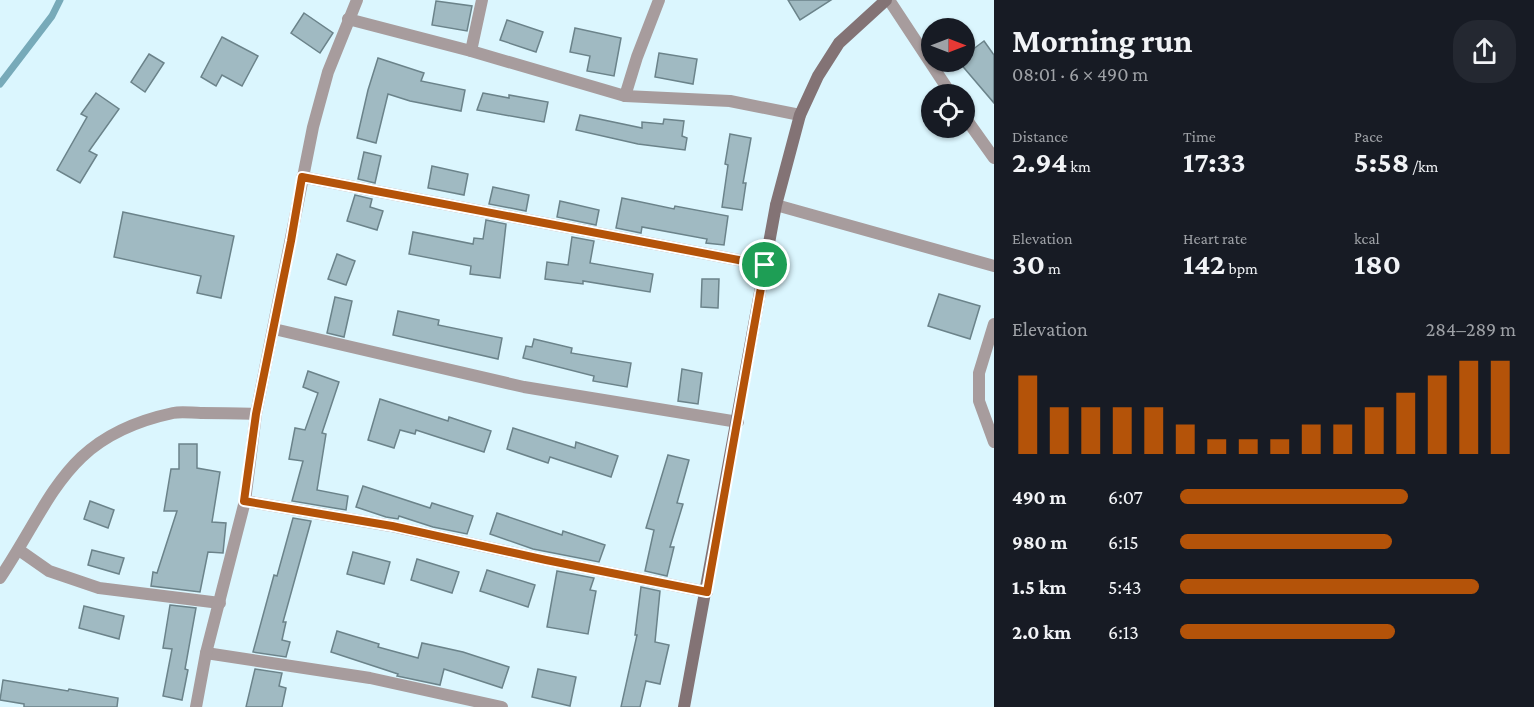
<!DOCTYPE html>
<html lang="en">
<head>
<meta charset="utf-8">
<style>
  :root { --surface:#171b24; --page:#242831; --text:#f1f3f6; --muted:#9ea1a6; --accent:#b45309 }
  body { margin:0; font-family:"Crimson Pro",serif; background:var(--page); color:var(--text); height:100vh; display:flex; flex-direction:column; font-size:22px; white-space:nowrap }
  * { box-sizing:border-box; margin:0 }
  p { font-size:20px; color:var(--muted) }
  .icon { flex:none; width:33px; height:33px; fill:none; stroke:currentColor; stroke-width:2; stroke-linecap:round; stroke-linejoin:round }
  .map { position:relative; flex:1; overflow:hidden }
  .side { display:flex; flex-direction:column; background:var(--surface); width:540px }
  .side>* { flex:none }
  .needle { width:39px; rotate:90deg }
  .tools { position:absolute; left:921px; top:18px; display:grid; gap:12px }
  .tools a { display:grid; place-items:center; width:54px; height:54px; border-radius:50%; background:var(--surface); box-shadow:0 2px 4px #0004; font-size:30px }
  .pin { position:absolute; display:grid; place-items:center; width:51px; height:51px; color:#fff; margin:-26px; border:3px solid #fff; border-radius:50%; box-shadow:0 2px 6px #0007 }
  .round { display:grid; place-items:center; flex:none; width:63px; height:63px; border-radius:24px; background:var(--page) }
  .headline { display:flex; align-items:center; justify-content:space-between; height:102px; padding:0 18px }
  h1 { font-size:33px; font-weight:700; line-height:45px }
  .metrics { display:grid; grid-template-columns:repeat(3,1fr); gap:9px; height:102px; padding:6px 18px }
  .metrics div { display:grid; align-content:center }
  .metrics b { font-size:30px; font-weight:700 }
  .metrics small { font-size:16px; font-weight:400 }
  .metrics p { font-size:16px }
  .chart { height:168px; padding:12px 18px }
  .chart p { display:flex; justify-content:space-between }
  .chart svg { width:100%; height:108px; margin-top:6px; stroke:var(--accent); stroke-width:6 }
  ul { padding:0 18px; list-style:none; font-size:20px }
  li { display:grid; grid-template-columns:96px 72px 1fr; align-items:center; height:45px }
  li i { height:15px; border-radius:8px; background:var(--accent) }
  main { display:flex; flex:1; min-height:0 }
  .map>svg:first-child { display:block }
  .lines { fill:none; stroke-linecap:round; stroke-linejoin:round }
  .stream { stroke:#77aab9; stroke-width:7 }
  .building { fill:#a0bac2; stroke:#6b838a; stroke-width:1.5 }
  .street { stroke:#a79c9d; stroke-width:12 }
  .secondary { stroke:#837375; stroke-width:12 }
  .route-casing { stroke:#fff; stroke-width:12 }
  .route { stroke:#b45309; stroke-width:8 }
</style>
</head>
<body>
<main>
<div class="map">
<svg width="994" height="707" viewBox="0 0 994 707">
  <rect width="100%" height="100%" fill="#dbf6fe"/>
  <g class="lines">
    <path class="stream" d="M 0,84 L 52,16 L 60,0"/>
  </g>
  <g class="building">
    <path d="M 788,0 L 831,0 L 800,20 Z"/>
    <path d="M 436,1 L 472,6 L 467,31 L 432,25 Z"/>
    <path d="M 304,13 L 333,33 L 320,53 L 291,33 Z"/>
    <path d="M 507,20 L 543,32 L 536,52 L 500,40 Z"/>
    <path d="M 575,28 L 621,38 L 614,76 L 587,71 L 590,56 L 570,52 Z"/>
    <path d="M 222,37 L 258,56 L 242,86 L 222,75 L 216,86 L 201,77 Z"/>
    <path d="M 984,41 L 994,55 L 994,103 L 959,62 L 964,62 L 964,56 Z"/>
    <path d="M 659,53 L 697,59 L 693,84 L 655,77 Z"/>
    <path d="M 149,54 L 164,63 L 145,92 L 131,82 Z"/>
    <path d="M 378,58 L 424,73 L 421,81 L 465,90 L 461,111 L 410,101 L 388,94 L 376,143 L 357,138 L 368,90 Z"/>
    <path d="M 96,93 L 119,109 L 89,151 L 97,155 L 80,183 L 57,170 L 87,117 L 81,114 Z"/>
    <path d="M 483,93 L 509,98 L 509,95 L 548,102 L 544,122 L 477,110 Z"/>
    <path d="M 580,115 L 642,128 L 642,122 L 663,124 L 664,119 L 684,121 L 682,136 L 687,138 L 685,150 L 638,144 L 576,130 Z"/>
    <path d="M 730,134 L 751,138 L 743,183 L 746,183 L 742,210 L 722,207 L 728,165 L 725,164 Z"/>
    <path d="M 364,152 L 381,156 L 375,183 L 358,179 Z"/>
    <path d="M 432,166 L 468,174 L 464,195 L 428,188 Z"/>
    <path d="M 493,187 L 529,195 L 526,211 L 489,204 Z"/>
    <path d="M 355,195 L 372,199 L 370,207 L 383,211 L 377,230 L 347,221 Z"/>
    <path d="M 622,198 L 674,209 L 675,206 L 728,216 L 724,245 L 706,243 L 707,239 L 642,227 L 641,233 L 616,228 Z"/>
    <path d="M 560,201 L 599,210 L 596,225 L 557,217 Z"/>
    <path d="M 123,212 L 234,236 L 221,298 L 197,293 L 201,276 L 114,257 Z"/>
    <path d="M 486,220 L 506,224 L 500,278 L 470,274 L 471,266 L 409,254 L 413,232 L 473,244 L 474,238 L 483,239 Z"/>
    <path d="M 572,237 L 594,241 L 590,263 L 653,274 L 650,292 L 583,281 L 583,284 L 545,279 L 547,262 L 568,265 Z"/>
    <path d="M 337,254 L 355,261 L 346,285 L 328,279 Z"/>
    <path d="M 702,279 L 719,279 L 718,308 L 701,307 Z"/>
    <path d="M 939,294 L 980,306 L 970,339 L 928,326 Z"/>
    <path d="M 335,297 L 352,301 L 344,337 L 327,333 Z"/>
    <path d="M 398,311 L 439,320 L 438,325 L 502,338 L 498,359 L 393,335 Z"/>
    <path d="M 534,339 L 572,348 L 571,353 L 631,363 L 627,387 L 593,381 L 594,376 L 523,358 L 526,346 L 532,347 Z"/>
    <path d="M 682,369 L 702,373 L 698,404 L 678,401 Z"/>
    <path d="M 308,371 L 339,382 L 322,433 L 326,434 L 317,490 L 348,496 L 346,510 L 292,501 L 303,461 L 289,459 L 295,428 L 305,430 L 318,393 L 303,387 Z"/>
    <path d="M 380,399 L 448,421 L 449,417 L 491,431 L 484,452 L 416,430 L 415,434 L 400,430 L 394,448 L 368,440 Z"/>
    <path d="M 513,428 L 575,448 L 576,442 L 618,456 L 611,477 L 550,457 L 548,463 L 507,449 Z"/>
    <path d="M 179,444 L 197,444 L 197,468 L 220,472 L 212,522 L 226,523 L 223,553 L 208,552 L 200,592 L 151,586 L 153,572 L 157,573 L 177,511 L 164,511 L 171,469 L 179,469 Z"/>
    <path d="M 668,455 L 689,460 L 677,503 L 683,504 L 670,547 L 674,547 L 667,576 L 645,571 L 654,530 L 646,528 Z"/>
    <path d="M 363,486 L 430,508 L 432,503 L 473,516 L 467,534 L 433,527 L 399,516 L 398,519 L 386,517 L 356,507 Z"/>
    <path d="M 90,501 L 114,510 L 108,528 L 84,519 Z"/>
    <path d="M 497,513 L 562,535 L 563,531 L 605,545 L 599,562 L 533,549 L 490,534 Z"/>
    <path d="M 293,518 L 311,521 L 283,622 L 286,622 L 282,640 L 290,642 L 286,657 L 253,652 L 274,575 L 277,576 Z"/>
    <path d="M 92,550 L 124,558 L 119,574 L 88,565 Z"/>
    <path d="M 353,552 L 390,562 L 384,584 L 347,574 Z"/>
    <path d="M 417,559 L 459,572 L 452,593 L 411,580 Z"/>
    <path d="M 487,570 L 535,585 L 528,607 L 480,591 Z"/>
    <path d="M 557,571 L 594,578 L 590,590 L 596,591 L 588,634 L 547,627 Z"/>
    <path d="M 641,587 L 660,591 L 655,642 L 669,645 L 660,684 L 646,681 L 640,707 L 621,707 L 637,635 L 635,635 Z"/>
    <path d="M 170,605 L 196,608 L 185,669 L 188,670 L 182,700 L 163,696 L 172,649 L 163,648 Z"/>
    <path d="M 84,606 L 124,616 L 119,639 L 79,628 Z"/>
    <path d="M 337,631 L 379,644 L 378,647 L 418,658 L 422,643 L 463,652 L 509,667 L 502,688 L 444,669 L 440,685 L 397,676 L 398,674 L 331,652 Z"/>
    <path d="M 255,669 L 282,673 L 279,686 L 286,688 L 282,707 L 246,707 Z"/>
    <path d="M 538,669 L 576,677 L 570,706 L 532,697 Z"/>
    <path d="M 3,680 L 68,691 L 69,689 L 118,698 L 117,707 L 24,707 L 24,704 L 0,700 Z"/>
  </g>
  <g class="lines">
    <g class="street">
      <path d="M 889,0 L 951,94"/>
      <path d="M 348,19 L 471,51 L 625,96 L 730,101 L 800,115"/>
      <path d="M 471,51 L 482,0"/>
      <path d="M 625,96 L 637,57 L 659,0"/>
      <path d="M 964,116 L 994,158"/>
      <path d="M 302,177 L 765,265"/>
      <path d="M 776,205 L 994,266"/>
      <path d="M 994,324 L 979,373 L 979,401 L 994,442"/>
      <path d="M 274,329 L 524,387 L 738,422"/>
      <path d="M 245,501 L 391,526 L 546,560 L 707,592"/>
      <path d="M 19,550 L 49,571 L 99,588 L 220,603"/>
      <path d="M 0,578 C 54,497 65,436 173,413 C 182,411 192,413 201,413 C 219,413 238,413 256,414"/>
      <path d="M 206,653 L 370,678 L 502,707"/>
      <path d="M 196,707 L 206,653 L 245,501 L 256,414 L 313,127 L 328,72 L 357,0"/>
    </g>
    <path class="secondary" d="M 684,707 L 776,205 L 800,115 L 818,76 L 839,43 L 886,0"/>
  </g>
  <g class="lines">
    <g class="route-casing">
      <path id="route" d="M 302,177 L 765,265 L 707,592 L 546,560 L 392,526 L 244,501 L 256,414 L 291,241 Z"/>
    </g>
    <use href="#route" class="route"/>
  </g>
</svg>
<div class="tools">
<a><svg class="needle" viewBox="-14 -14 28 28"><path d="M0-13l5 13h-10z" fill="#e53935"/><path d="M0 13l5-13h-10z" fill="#9ea1a6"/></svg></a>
<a><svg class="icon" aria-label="locate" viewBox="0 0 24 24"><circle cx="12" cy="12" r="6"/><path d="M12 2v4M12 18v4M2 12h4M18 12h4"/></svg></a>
</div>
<div class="pin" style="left:765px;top:265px;background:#1e9e55"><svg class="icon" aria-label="arrive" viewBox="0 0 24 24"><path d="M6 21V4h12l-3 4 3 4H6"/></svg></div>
</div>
<section class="side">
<div class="headline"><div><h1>Morning run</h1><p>08:01 · 6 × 490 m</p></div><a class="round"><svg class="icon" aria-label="share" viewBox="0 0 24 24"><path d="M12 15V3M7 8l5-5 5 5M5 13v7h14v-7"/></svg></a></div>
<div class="metrics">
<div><p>Distance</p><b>2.94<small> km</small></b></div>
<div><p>Time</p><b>17:33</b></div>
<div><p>Pace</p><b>5:58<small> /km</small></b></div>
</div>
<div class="metrics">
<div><p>Elevation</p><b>30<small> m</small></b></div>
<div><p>Heart rate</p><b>142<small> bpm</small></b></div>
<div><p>kcal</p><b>180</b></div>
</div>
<div class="chart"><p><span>Elevation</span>284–289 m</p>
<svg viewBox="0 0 160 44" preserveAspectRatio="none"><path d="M5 44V12M15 44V25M25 44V25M35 44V25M45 44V25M55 44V32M65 44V38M75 44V38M85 44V38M95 44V32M105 44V32M115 44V25M125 44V19M135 44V12M145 44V6M155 44V6"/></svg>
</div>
<ul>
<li><b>490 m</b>6:07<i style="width:68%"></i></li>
<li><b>980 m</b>6:15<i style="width:63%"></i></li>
<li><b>1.5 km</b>5:43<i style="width:89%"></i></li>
<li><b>2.0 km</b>6:13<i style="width:64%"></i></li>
</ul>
</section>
</main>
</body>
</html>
